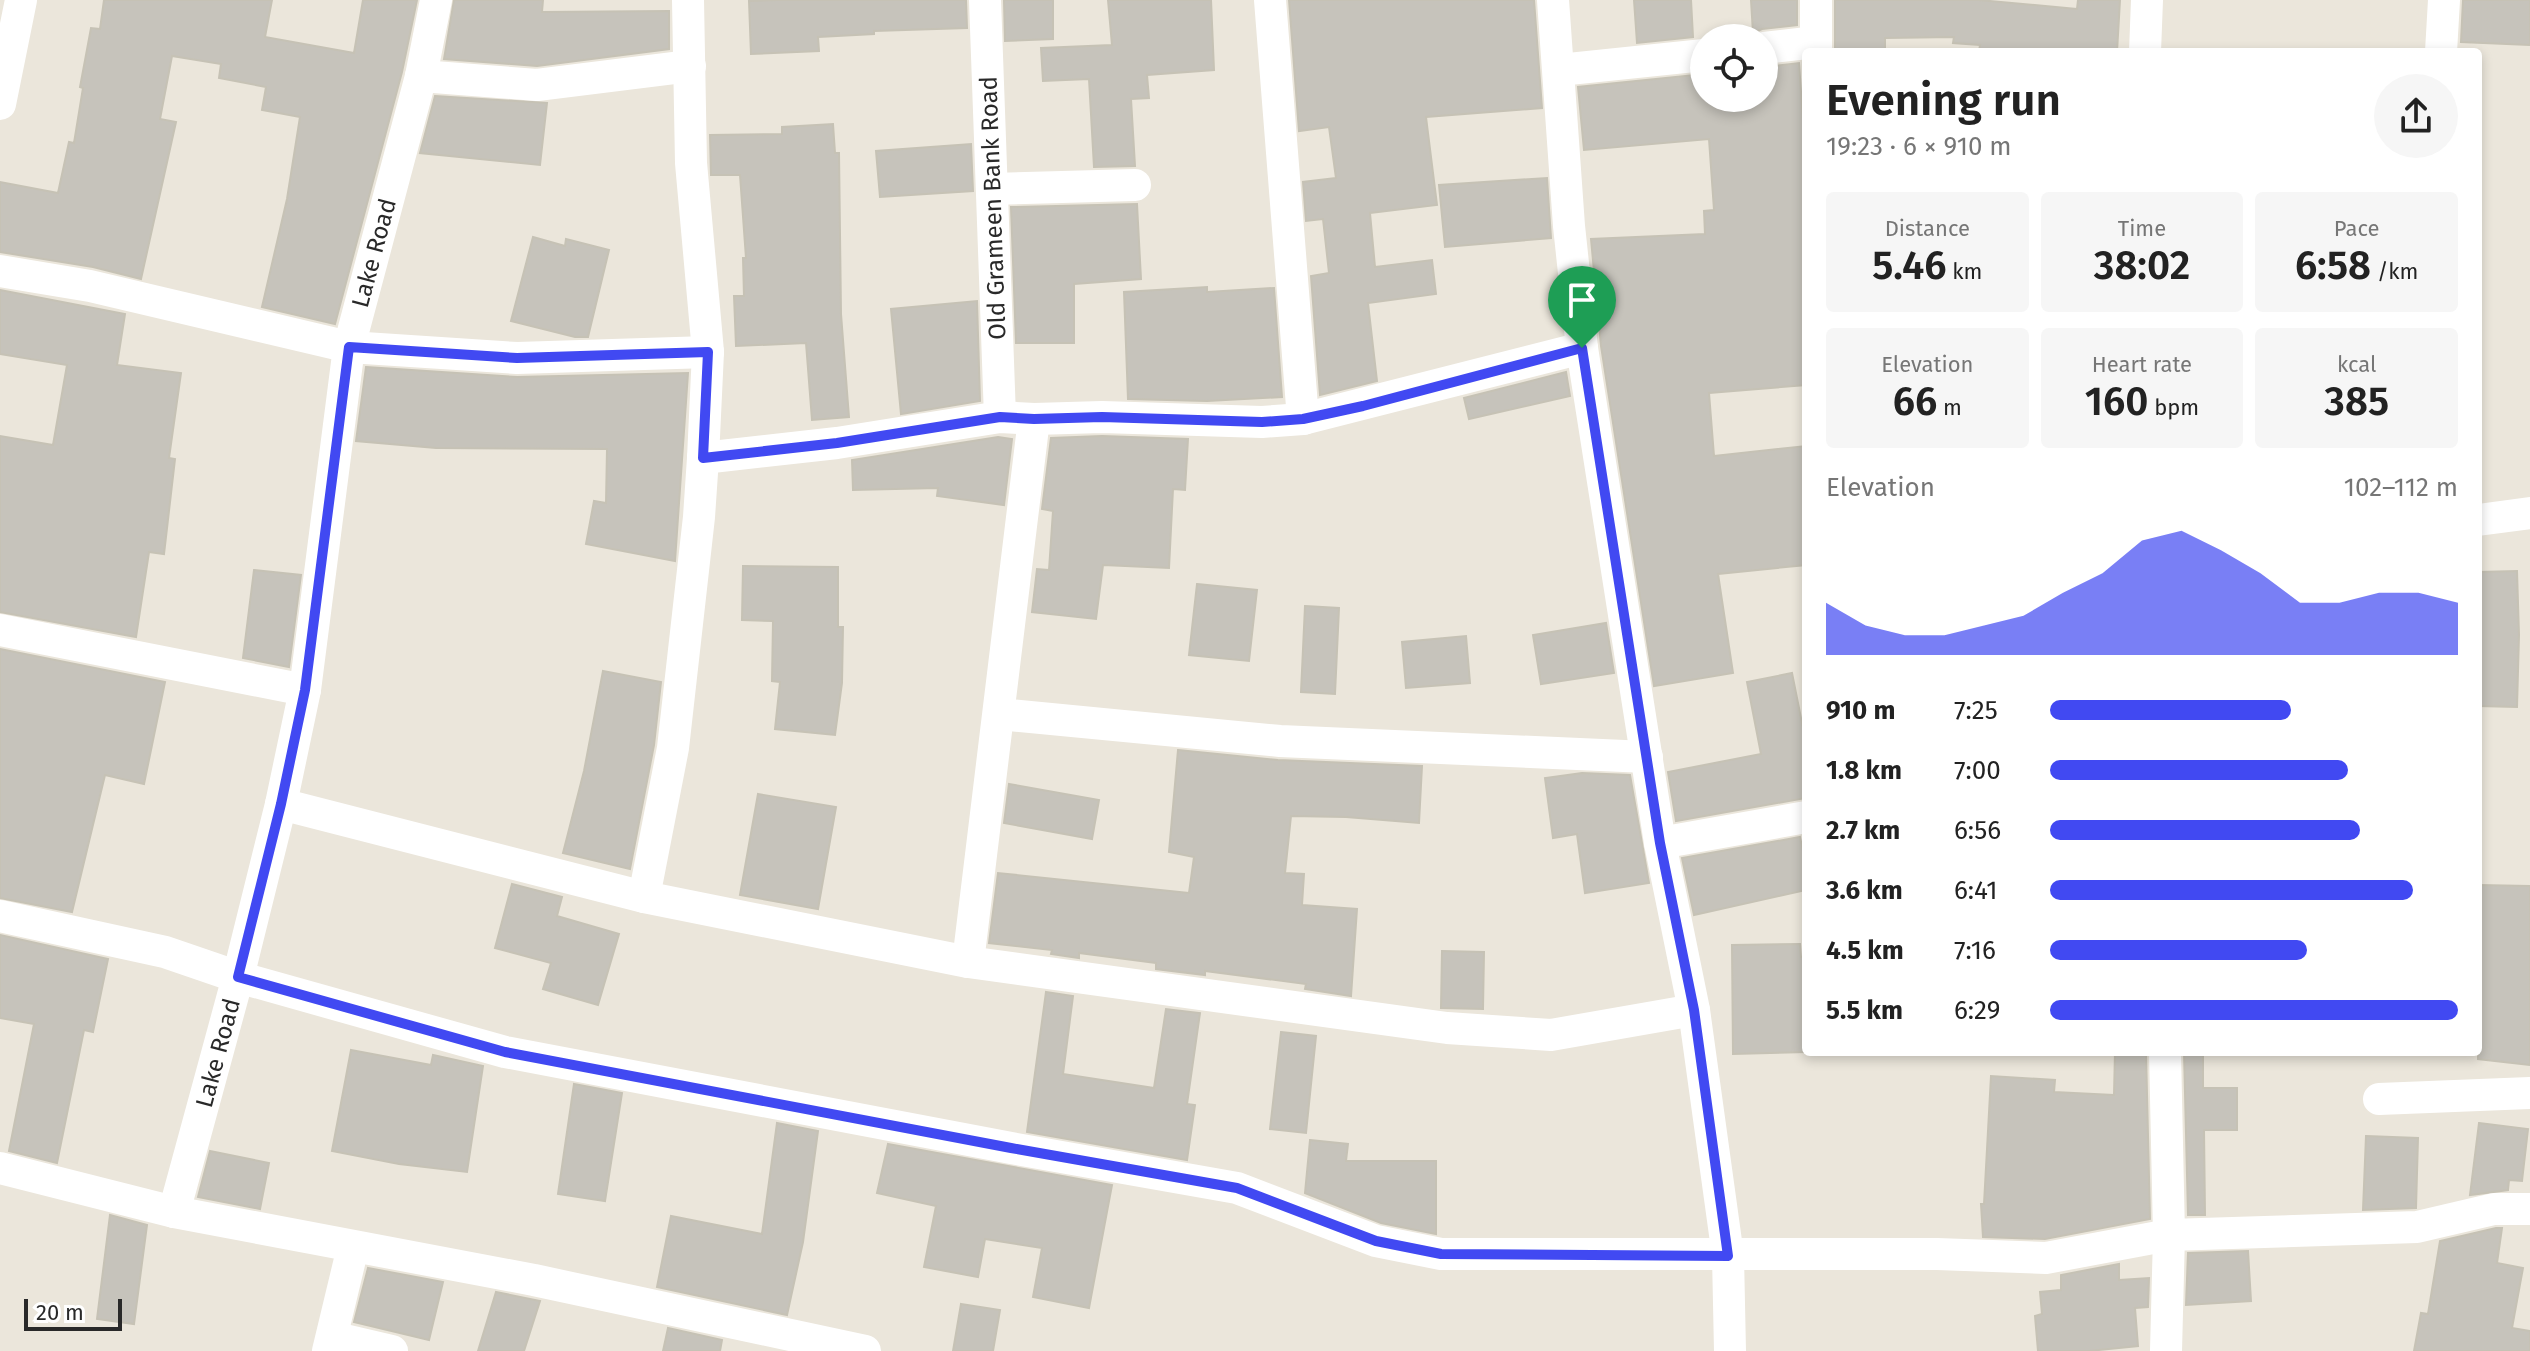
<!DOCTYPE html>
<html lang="en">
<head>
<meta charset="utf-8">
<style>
  :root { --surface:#fff; --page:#f6f6f6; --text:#222; --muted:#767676; --accent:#4149f2 }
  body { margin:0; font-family:"Fira Sans",sans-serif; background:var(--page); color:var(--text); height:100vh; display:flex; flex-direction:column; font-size:30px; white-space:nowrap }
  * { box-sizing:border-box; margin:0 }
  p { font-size:26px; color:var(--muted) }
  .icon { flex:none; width:44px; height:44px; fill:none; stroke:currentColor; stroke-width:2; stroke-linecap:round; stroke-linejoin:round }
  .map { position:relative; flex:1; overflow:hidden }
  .sheet { position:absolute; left:1802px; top:48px; width:680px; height:1008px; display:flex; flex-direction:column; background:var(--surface); border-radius:8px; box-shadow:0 4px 12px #0003 }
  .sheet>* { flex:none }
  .tools { position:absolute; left:1690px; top:24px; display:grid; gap:16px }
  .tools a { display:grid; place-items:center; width:88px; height:88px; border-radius:50%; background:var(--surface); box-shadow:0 4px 12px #0003; font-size:40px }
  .scale { position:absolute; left:24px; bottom:20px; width:98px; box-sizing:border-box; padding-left:8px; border:4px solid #292929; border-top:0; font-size:22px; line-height:28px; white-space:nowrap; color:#292929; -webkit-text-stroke:6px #fff; paint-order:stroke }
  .pin { position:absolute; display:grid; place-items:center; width:68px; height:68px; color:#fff; margin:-82px -34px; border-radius:50% 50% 50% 0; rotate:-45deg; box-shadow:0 0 8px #0007 }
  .pin .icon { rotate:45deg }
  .round { display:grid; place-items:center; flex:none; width:84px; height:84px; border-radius:42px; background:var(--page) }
  .overview { display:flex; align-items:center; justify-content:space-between; height:136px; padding:0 24px }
  h1 { font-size:44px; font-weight:600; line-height:60px }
  .figures { display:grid; grid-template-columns:repeat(3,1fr); gap:12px; height:136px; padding:8px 24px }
  .figures div { display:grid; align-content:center; border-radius:8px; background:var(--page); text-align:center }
  .figures b { font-size:40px; font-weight:600 }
  .figures small { font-size:22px; font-weight:400 }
  .figures p { font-size:22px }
  .chart { height:224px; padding:16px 24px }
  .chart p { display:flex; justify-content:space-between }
  .chart svg { width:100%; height:144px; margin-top:8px; fill:var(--accent); opacity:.7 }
  ul { padding:0 24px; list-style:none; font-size:26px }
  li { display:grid; grid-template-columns:128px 96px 1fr; align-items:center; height:60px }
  li i { height:20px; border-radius:10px; background:var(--accent) }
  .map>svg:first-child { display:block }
  .building { fill:#c6c3bb; stroke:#c6c2b5; stroke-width:2 }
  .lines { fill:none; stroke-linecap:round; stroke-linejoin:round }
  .street { stroke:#fff; stroke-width:32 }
  .route-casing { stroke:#fff; stroke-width:16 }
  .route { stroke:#4149f2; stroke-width:10 }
  .labels { text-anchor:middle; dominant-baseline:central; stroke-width:7; stroke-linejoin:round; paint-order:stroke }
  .street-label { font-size:24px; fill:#292929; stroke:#fff }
</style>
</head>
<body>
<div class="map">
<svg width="2530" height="1351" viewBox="0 0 2530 1351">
  <rect width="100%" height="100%" fill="#ebe6db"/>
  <g class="building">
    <path d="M 104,0 L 272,0 L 265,37 L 354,53 L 363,0 L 417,0 L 402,72 L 335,324 L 262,307 L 287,199 L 300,117 L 262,110 L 266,87 L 219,78 L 221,64 L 172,56 L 160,119 L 176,122 L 141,279 L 93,267 L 0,252 L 0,182 L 58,193 L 69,142 L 74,143 L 83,88 L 80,87 L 91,28 L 100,29 Z"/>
    <path d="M 454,0 L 543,0 L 542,12 L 669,11 L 669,49 L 537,66 L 444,59 Z"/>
    <path d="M 777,0 L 966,0 L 967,28 L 874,31 L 874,34 L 818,37 L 819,51 L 751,54 L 749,1 Z"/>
    <path d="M 1004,0 L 1053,0 L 1053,39 L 1005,41 Z"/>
    <path d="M 1108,0 L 1211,0 L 1214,70 L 1147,75 L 1149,98 L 1131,99 L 1135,166 L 1094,167 L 1089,79 L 1043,81 L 1041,48 L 1112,45 Z"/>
    <path d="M 1289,0 L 1534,0 L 1542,108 L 1426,117 L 1437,205 L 1370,213 L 1375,267 L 1432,260 L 1436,294 L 1368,303 L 1377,381 L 1320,395 L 1311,276 L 1329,273 L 1323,219 L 1306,221 L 1303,182 L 1336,178 L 1329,127 L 1299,131 Z"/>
    <path d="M 1634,0 L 1691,0 L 1693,37 L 1637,43 Z"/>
    <path d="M 1751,0 L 1797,0 L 1797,25 L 1762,29 L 1753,33 Z"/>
    <path d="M 1835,0 L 1979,0 L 2077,9 L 2078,0 L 2120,0 L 2117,52 L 1979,52 L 1980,45 L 1953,43 L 1954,37 L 1885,38 L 1885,52 L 1835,52 Z"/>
    <path d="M 2463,0 L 2530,0 L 2530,45 L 2461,42 Z"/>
    <path d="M 1799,63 L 1806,162 L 1806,385 L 1709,393 L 1714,456 L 1806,446 L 1806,565 L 1718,574 L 1733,673 L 1654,686 L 1601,346 L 1591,239 L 1705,234 L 1704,211 L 1714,210 L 1709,139 L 1584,150 L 1578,87 L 1704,74 L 1704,98 L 1764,98 L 1764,67 Z"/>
    <path d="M 435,96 L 547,103 L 540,165 L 420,153 Z"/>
    <path d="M 833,124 L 835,153 L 839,153 L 841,314 L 849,417 L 812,420 L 806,343 L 736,346 L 734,296 L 744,296 L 743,258 L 746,258 L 740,175 L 711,175 L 710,135 L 782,134 L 782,127 Z"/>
    <path d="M 971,144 L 973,191 L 880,197 L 876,151 Z"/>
    <path d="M 1547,178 L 1551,238 L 1445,247 L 1439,185 Z"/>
    <path d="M 1137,204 L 1141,279 L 1074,284 L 1074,343 L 1016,343 L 1011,207 Z"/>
    <path d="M 533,237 L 565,246 L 566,239 L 609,250 L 588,337 L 575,337 L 511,321 Z"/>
    <path d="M 1207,287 L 1207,292 L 1274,288 L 1282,397 L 1207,401 L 1128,399 L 1124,292 Z"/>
    <path d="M 0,290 L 125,314 L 117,365 L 181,373 L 169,458 L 175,459 L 164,554 L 149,552 L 136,637 L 0,612 L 0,436 L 53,445 L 67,365 L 0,354 Z"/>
    <path d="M 977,301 L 980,401 L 901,414 L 891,309 Z"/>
    <path d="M 366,367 L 517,377 L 688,373 L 675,561 L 586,544 L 594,501 L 606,503 L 607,449 L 436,448 L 356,441 Z"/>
    <path d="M 1566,372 L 1570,396 L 1469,419 L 1464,398 Z"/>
    <path d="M 1102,436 L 1188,439 L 1185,490 L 1173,489 L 1169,568 L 1103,565 L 1096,619 L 1032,612 L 1037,569 L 1049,570 L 1053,511 L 1042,509 L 1051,438 Z"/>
    <path d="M 998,437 L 1012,439 L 1004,505 L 937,496 L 938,488 L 853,490 L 852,460 Z"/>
    <path d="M 743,566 L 838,567 L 838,627 L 843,627 L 842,683 L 835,735 L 775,729 L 780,682 L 772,681 L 773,621 L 742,620 Z"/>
    <path d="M 254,570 L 301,575 L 289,667 L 243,658 Z"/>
    <path d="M 2517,571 L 2519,635 L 2517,707 L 2478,706 L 2478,572 Z"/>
    <path d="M 1197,584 L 1257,590 L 1249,661 L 1189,655 Z"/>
    <path d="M 1305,606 L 1339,608 L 1335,694 L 1301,692 Z"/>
    <path d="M 1606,623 L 1614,673 L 1541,684 L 1533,635 Z"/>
    <path d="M 1466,636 L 1470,683 L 1406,688 L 1402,642 Z"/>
    <path d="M 0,649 L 165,682 L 144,784 L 105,775 L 72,912 L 0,898 Z"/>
    <path d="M 603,671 L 661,682 L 654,745 L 630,869 L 563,853 L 584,771 Z"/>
    <path d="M 1792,673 L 1806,743 L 1806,798 L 1676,821 L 1668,772 L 1761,754 L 1747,682 Z"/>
    <path d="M 1178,750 L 1278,760 L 1422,766 L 1419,823 L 1346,817 L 1291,816 L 1285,873 L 1304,874 L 1302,905 L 1357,909 L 1351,996 L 1305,989 L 1306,984 L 1205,971 L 1205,975 L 1156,969 L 1156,963 L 1079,953 L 1079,958 L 1051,954 L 1052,950 L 989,943 L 998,873 L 1189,893 L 1194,857 L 1169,852 Z"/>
    <path d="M 1582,773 L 1630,775 L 1649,883 L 1585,893 L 1577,834 L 1553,838 L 1545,778 Z"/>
    <path d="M 1009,784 L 1099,800 L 1092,839 L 1004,823 Z"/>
    <path d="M 758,794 L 836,807 L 818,909 L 740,895 Z"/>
    <path d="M 1800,837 L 1806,864 L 1806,890 L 1694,915 L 1682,858 Z"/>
    <path d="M 512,884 L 562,897 L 557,916 L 619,934 L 598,1005 L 543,989 L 551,963 L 495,948 Z"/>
    <path d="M 2479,885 L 2530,886 L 2530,1065 L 2478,1059 Z"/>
    <path d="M 0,935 L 108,959 L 93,1032 L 84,1030 L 57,1163 L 9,1151 L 34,1024 L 0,1018 Z"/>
    <path d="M 1800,944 L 1801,957 L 1806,957 L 1806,1052 L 1733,1054 L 1732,945 Z"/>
    <path d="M 1442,951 L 1484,952 L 1483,1009 L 1441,1008 Z"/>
    <path d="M 1046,992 L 1073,996 L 1063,1074 L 1154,1088 L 1166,1009 L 1200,1013 L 1187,1104 L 1195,1105 L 1187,1160 L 1027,1132 Z"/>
    <path d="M 1281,1032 L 1316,1036 L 1306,1133 L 1270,1129 Z"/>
    <path d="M 351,1050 L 431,1065 L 433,1055 L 483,1066 L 467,1172 L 399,1164 L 332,1151 Z"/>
    <path d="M 2115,1052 L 2146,1052 L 2150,1219 L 2045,1239 L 1983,1237 L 1981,1204 L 1984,1204 L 1991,1076 L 2055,1080 L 2054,1092 L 2114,1095 Z"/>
    <path d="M 2184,1052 L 2203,1052 L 2203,1088 L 2237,1088 L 2237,1130 L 2204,1130 L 2205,1215 L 2188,1215 Z"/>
    <path d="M 574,1084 L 622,1093 L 605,1201 L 558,1194 Z"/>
    <path d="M 777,1123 L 818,1131 L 803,1242 L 787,1315 L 657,1287 L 671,1216 L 762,1234 Z"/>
    <path d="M 2479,1123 L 2528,1129 L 2522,1181 L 2509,1180 L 2508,1190 L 2470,1195 Z"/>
    <path d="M 2366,1136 L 2418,1138 L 2416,1208 L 2363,1210 Z"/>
    <path d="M 1310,1140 L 1348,1144 L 1346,1161 L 1436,1161 L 1436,1234 L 1381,1223 L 1305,1193 Z"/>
    <path d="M 888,1144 L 1112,1185 L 1089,1308 L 1033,1297 L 1042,1248 L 985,1239 L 978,1277 L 924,1267 L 936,1206 L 877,1193 Z"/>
    <path d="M 210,1151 L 269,1163 L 260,1209 L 198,1197 Z"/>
    <path d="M 110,1215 L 147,1225 L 134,1324 L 97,1319 Z"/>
    <path d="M 2496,1228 L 2502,1228 L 2497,1263 L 2523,1268 L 2512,1328 L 2530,1331 L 2530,1351 L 2414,1351 L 2421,1313 L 2428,1314 L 2440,1241 Z"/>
    <path d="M 2248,1251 L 2251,1301 L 2186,1305 L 2188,1253 Z"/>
    <path d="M 2119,1264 L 2119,1280 L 2149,1278 L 2148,1307 L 2135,1308 L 2138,1346 L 2089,1351 L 2038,1351 L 2035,1316 L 2042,1314 L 2040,1292 L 2061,1290 L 2061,1275 Z"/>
    <path d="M 368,1268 L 443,1282 L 429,1340 L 354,1322 Z"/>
    <path d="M 496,1292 L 540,1301 L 524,1351 L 478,1351 Z"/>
    <path d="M 961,1304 L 1000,1310 L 993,1351 L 953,1351 Z"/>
    <path d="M 668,1328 L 722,1340 L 720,1351 L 663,1351 Z"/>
  </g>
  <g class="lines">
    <g class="street">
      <path d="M 985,0 L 1000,417"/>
      <path d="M 1270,0 L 1303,419"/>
      <path d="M 1553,0 L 1569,226 L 1582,348 L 1660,843 L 1694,1010 L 1728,1256 L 1730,1351"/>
      <path d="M 1816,0 L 1816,52"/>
      <path d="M 1764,48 L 1816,42"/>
      <path d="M 2145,52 L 2147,0"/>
      <path d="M 2441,52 L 2444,0"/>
      <path d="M 1559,70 L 1704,55"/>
      <path d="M 421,76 L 537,85 L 690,66"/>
      <path d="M 0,104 L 21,0"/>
      <path d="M 992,189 L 1135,185"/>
      <path d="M 0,271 L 90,286 L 349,347 L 517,358 L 708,352"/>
      <path d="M 703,458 L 837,443 L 1000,417 L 1034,419 L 1102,417 L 1262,422 L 1303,419 L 1582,348"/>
      <path d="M 2478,520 L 2530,513"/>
      <path d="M 0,630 L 305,690"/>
      <path d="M 999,714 L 1280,741 L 1647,757"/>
      <path d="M 281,804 L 644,897 L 968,962 L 1447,1028 L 1551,1035 L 1694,1010"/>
      <path d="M 1660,843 L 1806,817"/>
      <path d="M 644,897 L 673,748 L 699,517 L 703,458 L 708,352 L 691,163 L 688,0"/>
      <path d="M 0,916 L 165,952 L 238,977 L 505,1052 L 1011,1148 L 1237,1188 L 1376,1241 L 1441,1254 L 1937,1254 L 2046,1258 L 2169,1235 L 2417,1227 L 2494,1209 L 2530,1209"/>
      <path d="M 968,962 L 1034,419"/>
      <path d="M 2165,1052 L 2169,1235 L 2166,1351"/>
      <path d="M 2379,1099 L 2530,1093"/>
      <path d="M 0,1168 L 174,1212 L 534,1280 L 865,1351"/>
      <path d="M 174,1212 L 238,977 L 281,804 L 305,690 L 349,347 L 421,76 L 436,0"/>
      <path d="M 332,1337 L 392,1351"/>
      <path d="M 328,1351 L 353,1247"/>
    </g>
  </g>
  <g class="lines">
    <g class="route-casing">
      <path id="route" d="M 349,347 L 517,358 L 708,352 L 703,458 L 837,443 L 1000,417 L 1034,419 L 1102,417 L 1262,422 L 1303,419 L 1363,406 L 1582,348 L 1660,843 L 1694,1010 L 1728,1256 L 1441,1254 L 1376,1241 L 1237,1188 L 1011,1148 L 505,1052 L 238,977 L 281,804 L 305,690 Z"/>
    </g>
    <use href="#route" class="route"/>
  </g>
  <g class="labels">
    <g class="street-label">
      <text transform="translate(993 208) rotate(-92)">Old Grameen Bank Road</text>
      <text transform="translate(374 253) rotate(-75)">Lake Road</text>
      <text transform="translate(218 1053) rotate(-75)">Lake Road</text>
    </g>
  </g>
</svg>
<div class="tools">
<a><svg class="icon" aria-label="locate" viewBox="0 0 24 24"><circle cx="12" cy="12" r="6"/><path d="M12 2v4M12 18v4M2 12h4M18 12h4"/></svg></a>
</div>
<div class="scale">20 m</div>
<div class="pin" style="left:1582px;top:348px;background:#1e9e55"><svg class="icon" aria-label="arrive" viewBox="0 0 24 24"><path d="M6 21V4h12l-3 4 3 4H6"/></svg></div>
<section class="sheet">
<div class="overview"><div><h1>Evening run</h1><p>19:23 · 6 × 910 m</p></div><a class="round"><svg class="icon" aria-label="share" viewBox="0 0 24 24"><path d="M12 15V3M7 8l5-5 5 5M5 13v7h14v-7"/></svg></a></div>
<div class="figures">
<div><p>Distance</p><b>5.46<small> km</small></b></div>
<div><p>Time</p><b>38:02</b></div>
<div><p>Pace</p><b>6:58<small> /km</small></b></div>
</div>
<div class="figures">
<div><p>Elevation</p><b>66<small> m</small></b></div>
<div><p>Heart rate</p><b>160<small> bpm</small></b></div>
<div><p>kcal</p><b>385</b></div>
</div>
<div class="chart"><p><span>Elevation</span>102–112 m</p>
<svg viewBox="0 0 160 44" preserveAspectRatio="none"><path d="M0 44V28L10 35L20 38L30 38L40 35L50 32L60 25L70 19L80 9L90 6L100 12L110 19L120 28L130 28L140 25L150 25L160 28V44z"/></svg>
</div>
<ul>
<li><b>910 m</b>7:25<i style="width:59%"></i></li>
<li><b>1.8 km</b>7:00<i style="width:73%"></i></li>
<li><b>2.7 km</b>6:56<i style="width:76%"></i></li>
<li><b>3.6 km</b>6:41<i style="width:89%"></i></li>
<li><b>4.5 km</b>7:16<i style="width:63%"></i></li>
<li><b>5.5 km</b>6:29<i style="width:100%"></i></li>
</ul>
</section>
</div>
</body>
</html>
